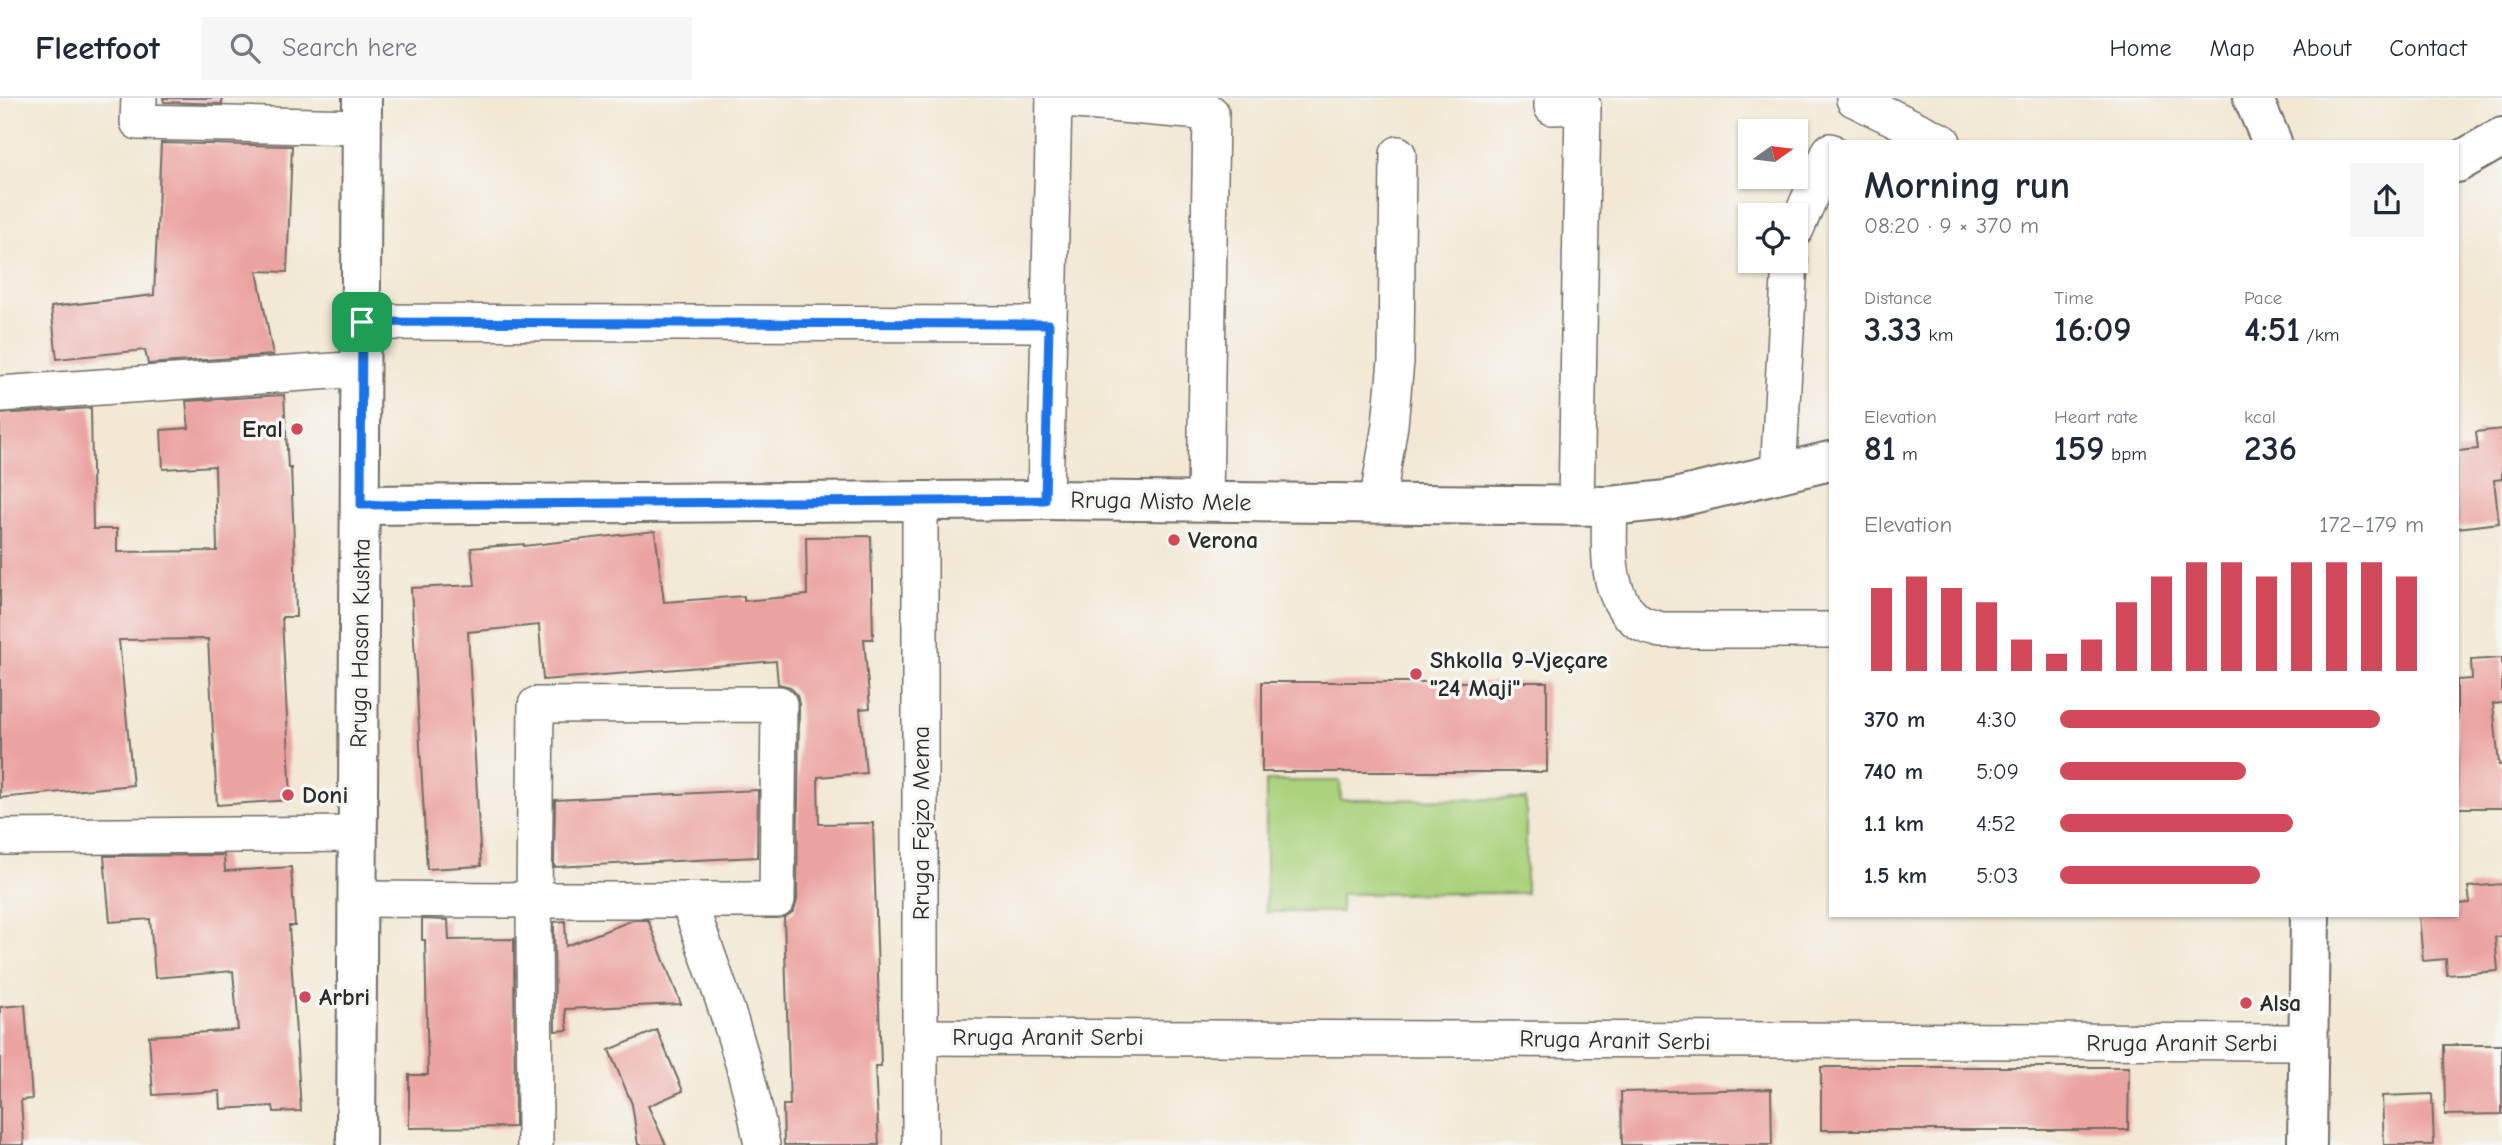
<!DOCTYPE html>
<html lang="en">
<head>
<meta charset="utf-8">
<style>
  :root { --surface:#fff; --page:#f6f6f7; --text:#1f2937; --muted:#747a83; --line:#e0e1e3; --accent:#d1495b }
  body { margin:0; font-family:"Comic Neue",sans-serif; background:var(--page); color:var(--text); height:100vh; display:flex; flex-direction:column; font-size:26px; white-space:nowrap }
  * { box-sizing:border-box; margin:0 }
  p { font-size:23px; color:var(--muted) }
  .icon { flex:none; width:38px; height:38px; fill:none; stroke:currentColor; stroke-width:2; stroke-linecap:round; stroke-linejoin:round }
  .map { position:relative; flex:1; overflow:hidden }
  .panel { position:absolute; left:1829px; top:42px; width:630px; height:777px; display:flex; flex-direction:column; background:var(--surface); border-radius:0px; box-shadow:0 2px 5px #0004 }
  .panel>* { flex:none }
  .needle { width:46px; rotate:76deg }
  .controls { position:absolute; left:1738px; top:21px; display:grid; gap:14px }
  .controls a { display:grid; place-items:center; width:70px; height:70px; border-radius:0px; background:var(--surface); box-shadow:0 2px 5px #0004; font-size:35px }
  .pin { position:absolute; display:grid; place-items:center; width:60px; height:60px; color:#fff; margin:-30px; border-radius:14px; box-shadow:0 4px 10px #0006 }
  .round { display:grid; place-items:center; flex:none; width:74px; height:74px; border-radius:0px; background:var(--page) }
  .head { display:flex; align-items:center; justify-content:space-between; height:119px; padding:0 35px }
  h1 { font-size:38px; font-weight:800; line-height:52px }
  .metrics { display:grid; grid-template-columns:repeat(3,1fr); gap:10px; height:119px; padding:7px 35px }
  .metrics div { display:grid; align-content:center }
  .metrics b { font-size:35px; font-weight:800 }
  .metrics small { font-size:19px; font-weight:400 }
  .metrics p { font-size:19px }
  .chart { height:196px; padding:14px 35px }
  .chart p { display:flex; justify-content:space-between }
  .chart svg { width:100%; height:126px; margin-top:7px; stroke:var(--accent); stroke-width:6 }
  ul { padding:0 35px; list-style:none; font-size:23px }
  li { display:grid; grid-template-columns:112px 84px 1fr; align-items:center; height:52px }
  li i { height:18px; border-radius:9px; background:var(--accent) }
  header { display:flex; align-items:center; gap:42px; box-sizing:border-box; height:98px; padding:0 35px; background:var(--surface); border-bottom:2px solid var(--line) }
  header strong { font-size:33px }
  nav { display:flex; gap:38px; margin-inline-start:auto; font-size:24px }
  .search { width:490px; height:63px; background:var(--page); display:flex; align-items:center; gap:18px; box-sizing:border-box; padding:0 24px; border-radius:0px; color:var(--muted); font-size:26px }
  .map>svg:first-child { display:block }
  .green { fill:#aad17c; stroke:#6a7e54; stroke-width:2 }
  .building { fill:#eba3a0 }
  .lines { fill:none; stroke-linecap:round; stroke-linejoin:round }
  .minor-casing { stroke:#716d66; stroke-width:38 }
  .tertiary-casing { stroke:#716d66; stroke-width:42 }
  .minor { stroke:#fff; stroke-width:35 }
  .tertiary { stroke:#fff; stroke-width:38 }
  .route-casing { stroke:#fff; stroke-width:14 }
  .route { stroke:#1a73e8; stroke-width:9 }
  .poi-dot { fill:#d1495b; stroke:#f6f6f2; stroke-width:2.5 }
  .labels { text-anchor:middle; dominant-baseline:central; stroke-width:7; stroke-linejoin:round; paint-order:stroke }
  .poi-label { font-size:24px; font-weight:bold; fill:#2b2b2b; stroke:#f6f6f2; text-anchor:start }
  .street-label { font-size:24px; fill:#2b2b2b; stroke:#f6f6f2 }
</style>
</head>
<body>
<header>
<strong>Fleetfoot</strong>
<div class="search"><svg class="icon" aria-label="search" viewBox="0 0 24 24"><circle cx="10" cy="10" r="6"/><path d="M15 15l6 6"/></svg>Search here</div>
<nav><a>Home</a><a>Map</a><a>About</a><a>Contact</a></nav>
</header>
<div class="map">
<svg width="2502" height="1047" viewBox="0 0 2502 1047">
  <rect width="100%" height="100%" fill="#f6f6f2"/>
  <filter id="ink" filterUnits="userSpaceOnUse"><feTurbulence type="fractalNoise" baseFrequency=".0143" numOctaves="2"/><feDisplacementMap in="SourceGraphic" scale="14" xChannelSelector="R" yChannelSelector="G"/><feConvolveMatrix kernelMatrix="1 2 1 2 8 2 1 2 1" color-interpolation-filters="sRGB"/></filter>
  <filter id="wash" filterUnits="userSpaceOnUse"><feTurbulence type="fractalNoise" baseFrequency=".00686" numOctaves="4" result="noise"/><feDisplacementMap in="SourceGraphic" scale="28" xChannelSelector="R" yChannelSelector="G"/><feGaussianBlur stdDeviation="1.57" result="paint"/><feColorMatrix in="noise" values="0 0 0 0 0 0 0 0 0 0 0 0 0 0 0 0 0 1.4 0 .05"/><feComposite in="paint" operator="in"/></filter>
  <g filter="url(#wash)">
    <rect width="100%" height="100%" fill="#f2e8d4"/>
    <path class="green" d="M 1266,683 L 1340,683 L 1341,702 L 1526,701 L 1526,795 L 1341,796 L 1341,814 L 1266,814 Z"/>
    <g id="blocks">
      <g class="building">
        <path d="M 163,0 L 222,0 L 222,6 L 164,4 Z"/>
        <path d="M 161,45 L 292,48 L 287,174 L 257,173 L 273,257 L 148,266 L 145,252 L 57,261 L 51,209 L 154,197 Z"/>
        <path d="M 284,297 L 288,370 L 291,370 L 295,468 L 296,519 L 282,519 L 291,702 L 217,707 L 208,541 L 119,542 L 133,687 L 0,700 L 0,316 L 91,310 L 93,431 L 117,431 L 117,454 L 217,453 L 215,368 L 163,371 L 161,332 L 189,330 L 186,303 Z"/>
        <path d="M 2502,331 L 2502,381 L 2494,382 L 2499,425 L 2457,430 L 2457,353 L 2478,351 L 2476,334 Z"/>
        <path d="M 655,433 L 664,504 L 744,498 L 744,503 L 807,497 L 806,439 L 871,438 L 873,541 L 864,541 L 870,610 L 860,611 L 866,675 L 818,679 L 819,726 L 873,725 L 881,968 L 875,968 L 879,1047 L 784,1047 L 783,1007 L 790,1007 L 784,820 L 794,813 L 797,802 L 799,606 L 797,597 L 790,589 L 778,586 L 776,563 L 543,582 L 539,527 L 468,534 L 481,768 L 427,771 L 411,490 L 475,487 L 471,450 L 524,446 L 524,448 Z"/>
        <path d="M 2502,560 L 2502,605 L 2493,606 L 2499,667 L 2502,667 L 2502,710 L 2457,710 L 2457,582 L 2472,581 L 2471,562 Z"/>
        <rect x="1262" y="584" width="285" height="90"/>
        <path d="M 758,692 L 757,759 L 554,769 L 555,702 Z"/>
        <path d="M 224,757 L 225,773 L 291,769 L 295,828 L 289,828 L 301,1013 L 274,1014 L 273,1008 L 221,1011 L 220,993 L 153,997 L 149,938 L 238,932 L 233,873 L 155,880 L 150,821 L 110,824 L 104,758 Z"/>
        <path d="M 2502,786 L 2502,839 L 2495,839 L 2498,873 L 2447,877 L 2446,861 L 2423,863 L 2419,817 L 2457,817 L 2457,806 L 2470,805 L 2468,789 Z"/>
        <path d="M 422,821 L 448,822 L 449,842 L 514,841 L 515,1029 L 409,1030 L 409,977 L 428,977 L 425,842 L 422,842 Z"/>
        <path d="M 633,822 L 648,822 L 681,906 L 565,911 L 568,932 L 555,933 L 554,824 L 565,823 L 566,848 Z"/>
        <path d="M 25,907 L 32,1001 L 21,1002 L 24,1047 L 0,1047 L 0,909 Z"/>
        <path d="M 657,932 L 683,993 L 648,1008 L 666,1047 L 638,1047 L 632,1006 L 609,952 Z"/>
        <path d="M 2444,947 L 2502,947 L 2502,1016 L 2445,1017 Z"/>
        <path d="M 1821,969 L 2129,969 L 2128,1032 L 1821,1032 Z"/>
        <path d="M 1771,991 L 1772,1047 L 1622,1047 L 1621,994 Z"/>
        <path d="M 2432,996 L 2434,1047 L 2384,1047 L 2382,998 Z"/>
      </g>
    </g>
  </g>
  <g filter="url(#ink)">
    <use href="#blocks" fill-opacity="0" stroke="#716d66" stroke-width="2"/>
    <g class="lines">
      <g class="minor-casing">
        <g id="minor">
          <path d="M 139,0 L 138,24 L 361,29"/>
          <path d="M 1552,0 L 1552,9 L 1583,8 L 1576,408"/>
          <path d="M 1054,1 L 1211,15 L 1205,404"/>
          <path d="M 1854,1 L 1943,44"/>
          <path d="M 1796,131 L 1830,53"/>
          <path d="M 362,224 L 1049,226"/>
          <path d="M 0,296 L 362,271"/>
          <path d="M 1778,377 L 1790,163"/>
          <path d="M 920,402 L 920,1047"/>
          <path d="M 1045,402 L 1054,0"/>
          <path d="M 1377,407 L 1390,327 L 1396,263 L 1398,56"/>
          <path d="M 1610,408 C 1609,445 1604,496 1636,522 C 1643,528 1654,530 1662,532 L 1830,532"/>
          <path d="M 0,739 L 358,736"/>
          <path d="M 357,801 L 534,802 L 536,607 L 779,606 L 777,802 L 688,802"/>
          <path d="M 921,939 L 2309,944"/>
          <path d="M 535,1047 L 534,802 L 688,802 C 717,884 747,961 762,1047"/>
        </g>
      </g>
      <g class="tertiary-casing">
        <g id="tertiary">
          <path d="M 2253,0 L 2272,44"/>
          <path d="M 2457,65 L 2502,39"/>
          <path d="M 361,407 L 1045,402 L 1610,408 L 1667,402 L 1830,363"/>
          <path d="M 356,1047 L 362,0"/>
          <path d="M 2307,1047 L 2310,817"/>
        </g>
      </g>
      <use href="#minor" class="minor"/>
      <use href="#tertiary" class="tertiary"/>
    </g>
  </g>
  <g class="lines" filter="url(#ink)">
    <g class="route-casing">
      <path id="route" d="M 362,224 L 1049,226 L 1045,402 L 361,407 Z"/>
    </g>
    <use href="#route" class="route"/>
  </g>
  <g class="poi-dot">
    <circle cx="297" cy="331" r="7"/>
    <circle cx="1174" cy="442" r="7"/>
    <circle cx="1416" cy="576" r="7"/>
    <circle cx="288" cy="697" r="7"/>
    <circle cx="305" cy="899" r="7"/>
    <circle cx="2246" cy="905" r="7"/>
  </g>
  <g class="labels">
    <g class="poi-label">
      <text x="283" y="331" text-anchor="end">Eral</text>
      <text x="1188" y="442">Verona</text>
      <text x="1430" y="562">Shkolla 9-Vjeçare<tspan x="1430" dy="28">"24 Maji"</tspan></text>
      <text x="302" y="697">Doni</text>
      <text x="319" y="899">Arbri</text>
      <text x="2260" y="905">Alsa</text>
    </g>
    <g class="street-label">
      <text transform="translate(1161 403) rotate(1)">Rruga Misto Mele</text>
      <text transform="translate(360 545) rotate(-89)">Rruga Hasan Kushta</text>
      <text transform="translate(921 725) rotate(-90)">Rruga Fejzo Mema</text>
      <text x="1048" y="939">Rruga Aranit Serbi</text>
      <text transform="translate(1615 942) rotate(1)">Rruga Aranit Serbi</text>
      <text x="2182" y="945">Rruga Aranit Serbi</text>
    </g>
  </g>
</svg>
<div class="controls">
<a><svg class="needle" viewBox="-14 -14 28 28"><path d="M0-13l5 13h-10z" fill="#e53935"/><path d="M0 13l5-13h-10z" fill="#747a83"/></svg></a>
<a><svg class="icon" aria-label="locate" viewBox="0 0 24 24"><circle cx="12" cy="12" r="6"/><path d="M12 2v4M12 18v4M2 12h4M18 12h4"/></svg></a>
</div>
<div class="pin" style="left:362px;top:224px;background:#1e9e55"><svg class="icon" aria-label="arrive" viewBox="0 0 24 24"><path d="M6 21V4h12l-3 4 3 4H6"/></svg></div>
<section class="panel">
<div class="head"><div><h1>Morning run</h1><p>08:20 · 9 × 370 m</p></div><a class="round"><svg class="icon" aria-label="share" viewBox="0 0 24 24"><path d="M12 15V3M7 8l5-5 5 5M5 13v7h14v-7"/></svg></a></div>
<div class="metrics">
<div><p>Distance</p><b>3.33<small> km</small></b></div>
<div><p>Time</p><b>16:09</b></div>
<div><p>Pace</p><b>4:51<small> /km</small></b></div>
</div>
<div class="metrics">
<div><p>Elevation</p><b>81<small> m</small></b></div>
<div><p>Heart rate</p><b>159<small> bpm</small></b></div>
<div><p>kcal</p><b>236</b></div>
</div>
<div class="chart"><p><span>Elevation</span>172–179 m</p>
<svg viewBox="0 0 160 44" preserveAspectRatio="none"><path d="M5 44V15M15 44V11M25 44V15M35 44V20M45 44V33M55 44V38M65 44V33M75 44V20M85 44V11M95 44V6M105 44V6M115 44V11M125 44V6M135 44V6M145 44V6M155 44V11"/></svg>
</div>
<ul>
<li><b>370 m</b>4:30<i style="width:88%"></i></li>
<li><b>740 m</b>5:09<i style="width:51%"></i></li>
<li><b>1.1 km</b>4:52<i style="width:64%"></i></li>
<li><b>1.5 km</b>5:03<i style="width:55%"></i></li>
</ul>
</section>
</div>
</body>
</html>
